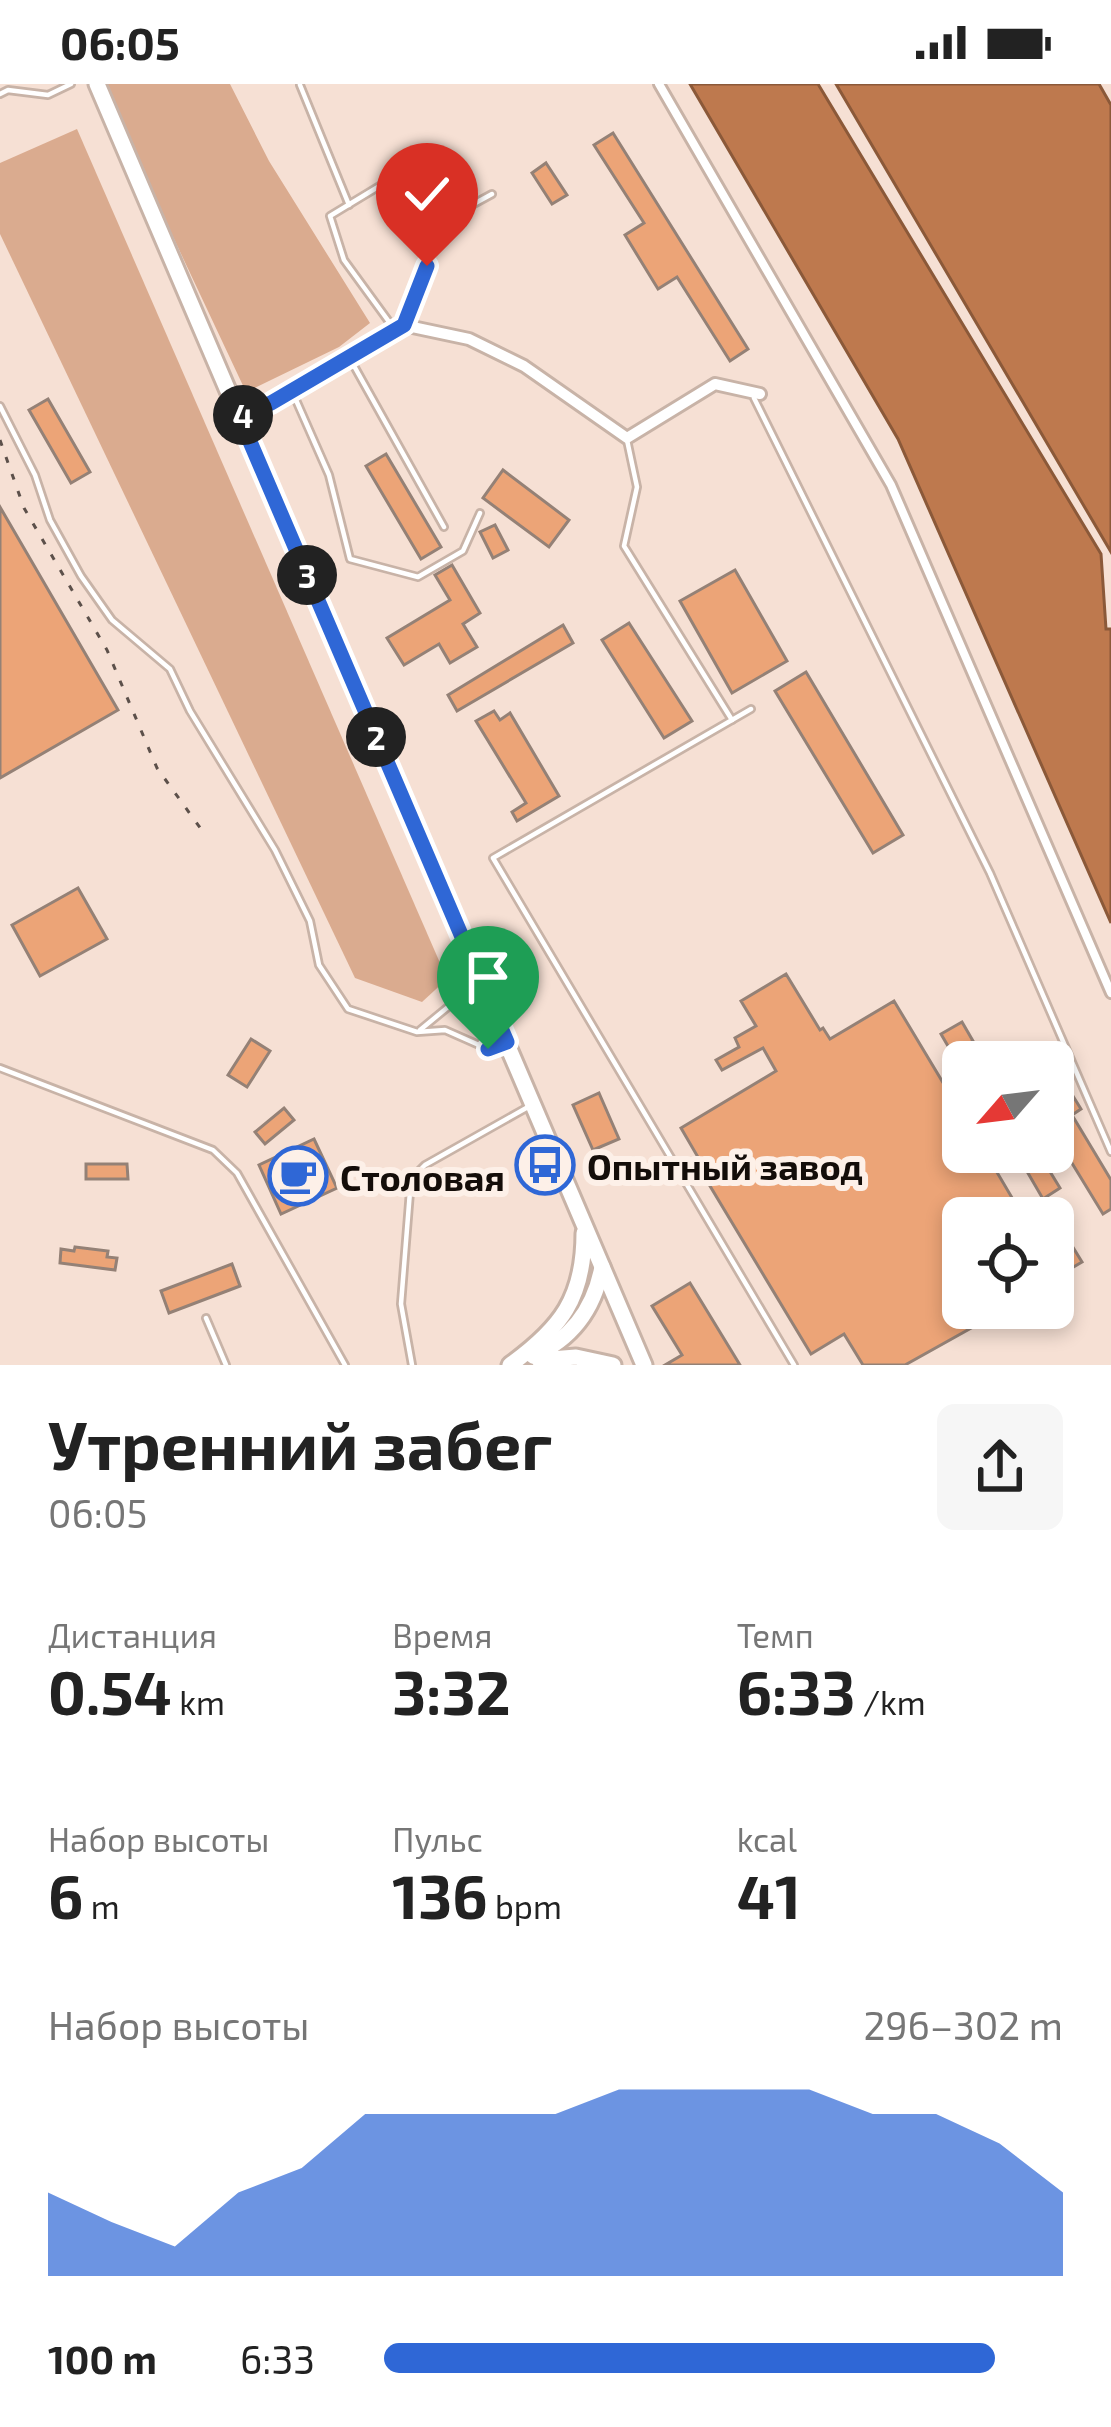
<!DOCTYPE html>
<html lang="ru">
<head>
<meta charset="utf-8">
<style>
  :root { --surface:#fff; --page:#f6f6f6; --text:#222; --muted:#767676; --accent:#2f67d6 }
  body { margin:0; font-family:"Exo 2",sans-serif; background:var(--page); color:var(--text); height:100vh; display:flex; flex-direction:column; font-size:45px; white-space:nowrap }
  * { box-sizing:border-box; margin:0 }
  p { font-size:39px; color:var(--muted) }
  .icon { flex:none; width:66px; height:66px; fill:none; stroke:currentColor; stroke-width:2; stroke-linecap:round; stroke-linejoin:round }
  .map { position:relative; height:1281px; overflow:hidden }
  .side { display:flex; flex-direction:column; background:var(--surface); flex:1 }
  .side>* { flex:none }
  .needle { width:78px; rotate:242deg }
  .buttons { position:absolute; left:942px; top:957px; display:grid; gap:24px }
  .buttons a { display:grid; place-items:center; width:132px; height:132px; border-radius:18px; background:var(--surface); box-shadow:0 6px 18px #0003; font-size:60px }
  .pin { position:absolute; display:grid; place-items:center; width:102px; height:102px; color:#fff; margin:-123px -51px; border-radius:50% 50% 50% 0; rotate:-45deg; box-shadow:0 0 12px #0007 }
  .pin .icon { rotate:45deg }
  .km { position:absolute; width:60px; height:60px; margin:-30px; border-radius:50%; background:#222; color:#fff; font-size:33px; line-height:60px; text-align:center }
  .round { display:grid; place-items:center; flex:none; width:126px; height:126px; border-radius:18px; background:var(--page) }
  .head { display:flex; align-items:center; justify-content:space-between; height:204px; padding:0 48px }
  h1 { font-size:66px; font-weight:700; line-height:90px }
  .metrics { display:grid; grid-template-columns:repeat(3,1fr); gap:18px; height:204px; padding:12px 48px }
  .metrics div { display:grid; align-content:center }
  .metrics b { font-size:60px; font-weight:700 }
  .metrics small { font-size:33px; font-weight:400 }
  .metrics p { font-size:33px }
  .chart { height:336px; padding:24px 48px }
  .chart p { display:flex; justify-content:space-between }
  .chart svg { width:100%; height:216px; margin-top:12px; fill:var(--accent); opacity:.7 }
  ul { padding:0 48px; list-style:none; font-size:39px }
  li { display:grid; grid-template-columns:192px 144px 1fr; align-items:center; height:90px }
  li i { height:30px; border-radius:15px; background:var(--accent) }
  .status { display:flex; justify-content:space-between; align-items:center; height:84px; padding:0 60px; background:var(--surface); direction:ltr }
  .status svg { height:33px; fill:currentColor }
  .map>svg:first-child { display:block }
  .green { fill:#daab8f }
  .water { fill:#be794e; stroke:#8b5939; stroke-width:3 }
  .building { fill:#eca477; stroke:#948176; stroke-width:3 }
  .lines { fill:none; stroke-linecap:round; stroke-linejoin:round }
  .service-casing { stroke:#c8b3a7; stroke-width:10 }
  .pedestrian-casing { stroke:#c8b3a7; stroke-width:14 }
  .minor-casing { stroke:#c8b3a7; stroke-width:16 }
  .secondary-casing { stroke:#c8b3a7; stroke-width:21 }
  .service { stroke:#fff; stroke-width:4.5 }
  .pedestrian { stroke:#fff; stroke-width:8 }
  .minor { stroke:#fff; stroke-width:10 }
  .secondary { stroke:#fff; stroke-width:15 }
  .rail { stroke:#5c504a; stroke-width:3; stroke-dasharray:6 12; stroke-linecap:butt }
  .route-casing { stroke:#fff; stroke-width:24 }
  .route { stroke:#2f67d6; stroke-width:15 }
  .labels { text-anchor:middle; dominant-baseline:central; stroke-width:12; stroke-linejoin:round; paint-order:stroke }
  .poi-label { font-size:36px; font-weight:bold; fill:#140d09; stroke:#fdf0e8; text-anchor:start }
</style>
</head>
<body>
<div class="status"><b>06:05</b><svg viewBox="0 0 49 12"><path d="M0 12V9h3v3zM5 12V6h3v6zM10 12V3h3v9zM15 12V0h3v12zM26 1h20v11H26zM47 4h2v5h-2z"/></svg></div>
<div class="map">
<svg width="1111" height="1281" viewBox="0 0 1111 1281">
  <rect width="100%" height="100%" fill="#f6e0d4"/>
  <g class="green">
    <path d="M 107,0 L 230,0 L 269,77 L 370,239 L 339,263 L 246,308 L 167,140 Z"/>
    <path d="M 77,45 L 447,895 L 422,918 L 355,894 L 0,150 L 0,79 Z"/>
  </g>
  <g class="water">
    <path d="M 690,0 L 818,0 L 1101,470 L 1106,545 L 1111,545 L 1111,839 L 898,355 Z"/>
    <path d="M 836,0 L 1099,0 L 1111,21 L 1111,468 Z"/>
  </g>
  <g class="building">
    <path d="M 613,49 L 748,265 L 730,277 L 677,193 L 658,205 L 625,151 L 644,139 L 594,61 Z"/>
    <path d="M 546,79 L 567,111 L 552,120 L 532,89 Z"/>
    <path d="M 48,315 L 90,388 L 71,399 L 29,326 Z"/>
    <path d="M 386,370 L 441,463 L 421,475 L 366,382 Z"/>
    <path d="M 503,386 L 569,436 L 549,463 L 483,414 Z"/>
    <path d="M 0,423 L 118,626 L 0,694 Z"/>
    <path d="M 495,441 L 508,466 L 493,474 L 480,448 Z"/>
    <path d="M 452,481 L 480,529 L 463,540 L 477,563 L 450,579 L 439,560 L 404,581 L 387,554 L 450,516 L 435,491 Z"/>
    <path d="M 735,486 L 787,577 L 732,609 L 680,517 Z"/>
    <path d="M 629,539 L 692,637 L 664,654 L 602,556 Z"/>
    <path d="M 563,541 L 573,559 L 457,627 L 448,611 Z"/>
    <path d="M 806,588 L 903,751 L 873,769 L 775,607 Z"/>
    <path d="M 494,627 L 500,636 L 510,629 L 559,712 L 517,737 L 512,728 L 526,719 L 476,637 Z"/>
    <path d="M 78,804 L 107,855 L 40,892 L 12,841 Z"/>
    <path d="M 786,890 L 820,946 L 823,944 L 830,955 L 894,917 L 963,1032 L 963,1068 L 985,1068 L 1024,1134 L 963,1134 L 963,1224 L 1007,1224 L 905,1281 L 863,1281 L 844,1250 L 811,1270 L 698,1082 L 702,1080 L 681,1044 L 776,987 L 763,964 L 722,986 L 716,976 L 739,963 L 735,954 L 756,942 L 741,917 Z"/>
    <path d="M 962,938 L 973,957 L 952,969 L 941,950 Z"/>
    <path d="M 251,955 L 270,967 L 247,1003 L 228,991 Z"/>
    <path d="M 1068,1004 L 1081,1025 L 1072,1031 L 1111,1096 L 1111,1125 L 1103,1130 L 1053,1048 L 1053,1013 Z"/>
    <path d="M 599,1009 L 619,1055 L 593,1066 L 573,1021 Z"/>
    <path d="M 284,1024 L 294,1036 L 265,1060 L 255,1048 Z"/>
    <path d="M 314,1055 L 337,1104 L 281,1130 L 259,1081 Z"/>
    <path d="M 1038,1068 L 1060,1104 L 1043,1115 L 1021,1077 Z"/>
    <path d="M 86,1080 L 127,1080 L 128,1095 L 86,1095 Z"/>
    <path d="M 1047,1121 L 1082,1178 L 1053,1195 L 1053,1134 L 1026,1134 Z"/>
    <path d="M 75,1163 L 108,1167 L 107,1173 L 117,1174 L 115,1186 L 60,1179 L 61,1165 L 74,1167 Z"/>
    <path d="M 232,1180 L 240,1202 L 169,1229 L 161,1207 Z"/>
    <path d="M 690,1199 L 740,1281 L 665,1281 L 682,1271 L 652,1222 Z"/>
  </g>
  <g class="lines">
    <g class="service-casing">
      <g id="service">
        <path d="M 300,1 L 349,121"/>
        <path d="M 0,10 L 8,6 L 48,11 L 71,0"/>
        <path d="M 405,236 L 437,146 L 459,128 L 492,110"/>
        <path d="M 395,246 L 344,176 L 330,132 L 401,89"/>
        <path d="M 349,273 L 444,443"/>
        <path d="M 292,307 L 329,391 L 350,475 L 418,493 L 463,467 L 480,429"/>
        <path d="M 754,314 L 990,789 L 1111,1068"/>
        <path d="M 0,322 L 35,391 L 50,436 L 81,492 L 112,536 L 170,585 L 190,627 L 275,766 L 310,837 L 319,881 L 348,925 L 417,948 L 445,946 L 488,965 L 502,960"/>
        <path d="M 627,356 L 637,403 L 624,462 L 732,636"/>
        <path d="M 751,625 L 493,774 L 794,1281"/>
        <path d="M 420,946 L 476,900"/>
        <path d="M 0,984 L 213,1066 L 237,1089 L 345,1281"/>
        <path d="M 206,1234 L 226,1281"/>
        <path d="M 412,1281 L 401,1220 L 411,1095 L 425,1081 L 528,1023"/>
      </g>
    </g>
    <g class="pedestrian-casing">
      <path id="pedestrian" d="M 659,0 L 891,401 L 1111,909"/>
    </g>
    <g class="minor-casing">
      <path id="minor" d="M 240,332 L 270,319 L 403,241 L 469,255 L 524,282 L 627,354 L 715,300 L 760,310"/>
    </g>
    <g class="secondary-casing">
      <g id="secondary">
        <path d="M 97,0 L 644,1281"/>
        <path d="M 533,1272 C 572,1255 594,1225 602,1183"/>
        <path d="M 539,1276 L 576,1273 L 613,1281"/>
        <path d="M 510,1281 C 561,1244 584,1214 584,1149"/>
      </g>
    </g>
    <use href="#service" class="service"/>
    <use href="#pedestrian" class="pedestrian"/>
    <use href="#minor" class="minor"/>
    <use href="#secondary" class="secondary"/>
    <path class="rail" d="M 0,356 L 24,424 L 107,566 L 157,684 L 201,745"/>
  </g>
  <g class="lines">
    <g class="route-casing">
      <path id="route" d="M 427,182 L 404,241 L 271,319 L 239,332 L 507,958 L 488,965"/>
    </g>
    <use href="#route" class="route"/>
  </g>
  <defs>
    <g id="bus-ring" transform="scale(3)"><circle r="9.5" fill="#fdf0e8" stroke="#2f67d6" stroke-width="1.5"/><path d="M-5-6H5V4H4V6H2V4H-2V6H-4V4H-5ZM-3.5-4V0h7V-4ZM-3.5 1.2v1.5H-2V1.2ZM2 1.2v1.5H3.5V1.2Z" fill="#2f67d6"/></g>
    <g id="cafe-ring" transform="scale(3)"><circle r="9.5" fill="#fdf0e8" stroke="#2f67d6" stroke-width="1.5"/><path d="M-5.5-4.5H6V0H3Q3 3.5 0 3.5H-2.5Q-5.5 3.5-5.5 0ZM3-3.2v2h1.7v-2ZM-6 4.5H4V6H-6Z" fill="#2f67d6"/></g>
  </defs>
  <g fill-rule="evenodd">
    <use href="#bus-ring" x="545" y="1081"/>
    <use href="#cafe-ring" x="298" y="1092"/>
  </g>
  <g class="labels">
    <g class="poi-label">
      <text x="587" y="1081">Опытный завод</text>
      <text x="340" y="1092">Столовая</text>
    </g>
  </g>
</svg>
<div class="buttons">
<a><svg class="needle" viewBox="-14 -14 28 28"><path d="M0-13l5 13h-10z" fill="#e53935"/><path d="M0 13l5-13h-10z" fill="#767676"/></svg></a>
<a><svg class="icon" aria-label="locate" viewBox="0 0 24 24"><circle cx="12" cy="12" r="6"/><path d="M12 2v4M12 18v4M2 12h4M18 12h4"/></svg></a>
</div>
<div class="pin" style="left:488px;top:965px;background:#1e9e55"><svg class="icon" aria-label="arrive" viewBox="0 0 24 24"><path d="M6 21V4h12l-3 4 3 4H6"/></svg></div>
<div class="pin" style="left:427px;top:182px;background:#d93025"><svg class="icon" aria-label="check" viewBox="0 0 24 24"><path d="M5 12l5 5 9-10"/></svg></div>
<b class="km" style="left:376px;top:653px">2</b>
<b class="km" style="left:307px;top:491px">3</b>
<b class="km" style="left:243px;top:331px">4</b>
</div>
<section class="side">
<div class="head"><div><h1>Утренний забег</h1><p>06:05</p></div><a class="round"><svg class="icon" aria-label="share" viewBox="0 0 24 24"><path d="M12 15V3M7 8l5-5 5 5M5 13v7h14v-7"/></svg></a></div>
<div class="metrics">
<div><p>Дистанция</p><b>0.54<small> km</small></b></div>
<div><p>Время</p><b>3:32</b></div>
<div><p>Темп</p><b>6:33<small> /km</small></b></div>
</div>
<div class="metrics">
<div><p>Набор высоты</p><b>6<small> m</small></b></div>
<div><p>Пульс</p><b>136<small> bpm</small></b></div>
<div><p>kcal</p><b>41</b></div>
</div>
<div class="chart"><p><span>Набор высоты</span>296–302 m</p>
<svg viewBox="0 0 160 44" preserveAspectRatio="none"><path d="M0 44V27L10 33L20 38L30 27L40 22L50 11L60 11L70 11L80 11L90 6L100 6L110 6L120 6L130 11L140 11L150 17L160 27V44z"/></svg>
</div>
<ul>
<li><b>100 m</b>6:33<i style="width:90%"></i></li>
</ul>
</section>
</body>
</html>
